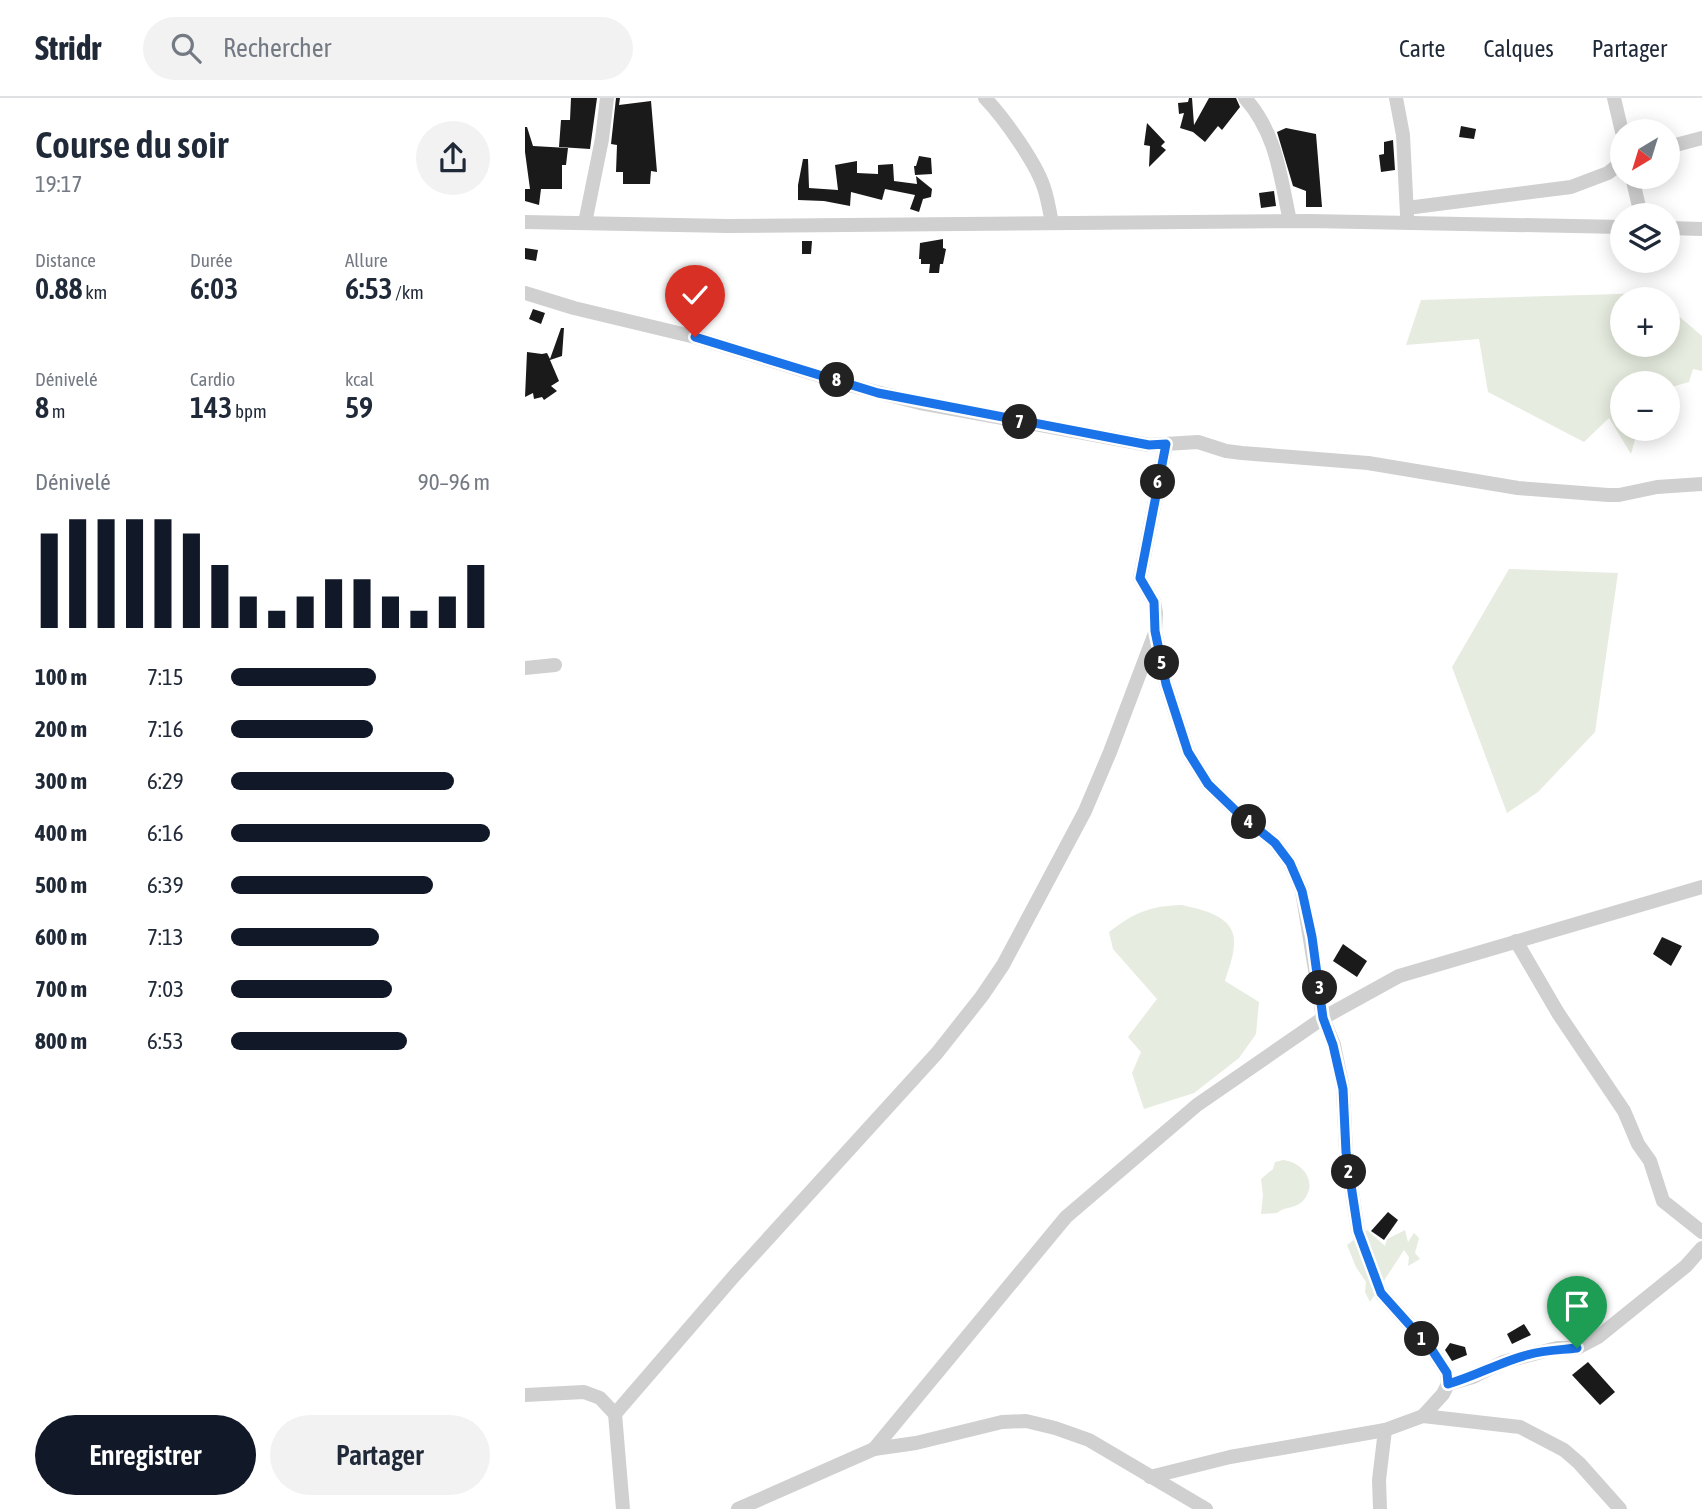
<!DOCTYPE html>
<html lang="fr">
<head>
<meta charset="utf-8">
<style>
  :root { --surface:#fff; --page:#f2f2f3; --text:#1f2937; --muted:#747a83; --line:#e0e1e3; --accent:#111827 }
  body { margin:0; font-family:"Asap Condensed",sans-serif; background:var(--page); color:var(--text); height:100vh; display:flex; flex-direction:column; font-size:26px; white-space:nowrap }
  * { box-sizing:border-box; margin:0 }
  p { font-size:23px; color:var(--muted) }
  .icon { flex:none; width:38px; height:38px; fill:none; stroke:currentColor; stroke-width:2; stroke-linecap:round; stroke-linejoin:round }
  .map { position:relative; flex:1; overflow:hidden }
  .drawer { display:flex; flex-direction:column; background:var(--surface); width:525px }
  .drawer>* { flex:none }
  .needle { width:46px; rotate:218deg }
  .fabs { position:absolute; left:1085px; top:21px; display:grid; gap:14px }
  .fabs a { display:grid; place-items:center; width:70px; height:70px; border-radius:50%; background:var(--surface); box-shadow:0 4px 18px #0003; font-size:35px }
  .pin { position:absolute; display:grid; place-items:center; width:60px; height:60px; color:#fff; margin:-72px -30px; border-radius:50% 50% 50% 0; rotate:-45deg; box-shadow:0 0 7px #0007 }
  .pin .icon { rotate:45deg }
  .km { position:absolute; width:35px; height:35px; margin:-18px; border-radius:50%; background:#222; color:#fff; font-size:19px; line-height:35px; text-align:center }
  .round { display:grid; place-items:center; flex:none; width:74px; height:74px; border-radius:37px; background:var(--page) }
  .summary { display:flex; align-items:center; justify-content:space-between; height:119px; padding:0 35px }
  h1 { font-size:38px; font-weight:600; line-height:52px }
  .metrics { display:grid; grid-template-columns:repeat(3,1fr); gap:10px; height:119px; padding:7px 35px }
  .metrics div { display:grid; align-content:center }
  .metrics b { font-size:30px; font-weight:600 }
  .metrics small { font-size:19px; font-weight:400 }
  .metrics p { font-size:19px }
  .chart { height:196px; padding:14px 35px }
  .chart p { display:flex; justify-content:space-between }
  .chart svg { width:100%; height:126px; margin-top:7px; stroke:var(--accent); stroke-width:6 }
  .button { display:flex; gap:14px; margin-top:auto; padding:14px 35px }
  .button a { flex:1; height:80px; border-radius:42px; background:var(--accent); color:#fff; font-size:28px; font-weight:600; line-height:80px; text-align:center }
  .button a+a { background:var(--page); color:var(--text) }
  ul { padding:0 35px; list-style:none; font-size:23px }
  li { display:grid; grid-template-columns:112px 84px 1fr; align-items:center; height:52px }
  li i { height:18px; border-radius:9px; background:var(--accent) }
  header { display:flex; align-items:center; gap:42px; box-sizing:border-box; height:98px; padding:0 35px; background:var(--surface); border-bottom:2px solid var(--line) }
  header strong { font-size:33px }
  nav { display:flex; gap:38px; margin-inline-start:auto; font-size:24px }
  .search { width:490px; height:63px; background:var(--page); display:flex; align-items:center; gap:18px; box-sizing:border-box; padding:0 24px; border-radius:38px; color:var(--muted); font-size:26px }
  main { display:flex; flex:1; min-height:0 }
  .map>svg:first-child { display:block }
  .green { fill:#e6ecdf }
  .building { fill:#1a1a1a }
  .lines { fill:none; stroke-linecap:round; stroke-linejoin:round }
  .minor { stroke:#d0d0d0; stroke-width:14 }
  .route-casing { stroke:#fff; stroke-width:14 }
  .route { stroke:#1a73e8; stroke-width:9 }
</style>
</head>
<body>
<header>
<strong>Stridr</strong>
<div class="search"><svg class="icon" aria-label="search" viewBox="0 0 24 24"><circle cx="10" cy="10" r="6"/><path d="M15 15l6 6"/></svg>Rechercher</div>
<nav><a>Carte</a><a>Calques</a><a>Partager</a></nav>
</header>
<main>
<section class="drawer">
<div class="summary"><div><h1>Course du soir</h1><p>19:17</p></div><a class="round"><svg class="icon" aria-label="share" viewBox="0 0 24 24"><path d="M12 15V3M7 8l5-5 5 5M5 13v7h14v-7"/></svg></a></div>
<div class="metrics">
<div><p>Distance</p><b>0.88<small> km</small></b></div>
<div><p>Durée</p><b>6:03</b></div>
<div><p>Allure</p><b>6:53<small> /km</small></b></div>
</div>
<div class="metrics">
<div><p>Dénivelé</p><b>8<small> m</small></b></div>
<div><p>Cardio</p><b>143<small> bpm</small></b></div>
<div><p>kcal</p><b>59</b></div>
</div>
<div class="chart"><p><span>Dénivelé</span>90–96 m</p>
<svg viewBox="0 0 160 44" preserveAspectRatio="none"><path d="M5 44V11M15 44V6M25 44V6M35 44V6M45 44V6M55 44V11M65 44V22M75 44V33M85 44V38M95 44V33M105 44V27M115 44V27M125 44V33M135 44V38M145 44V33M155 44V22"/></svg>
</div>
<ul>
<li><b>100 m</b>7:15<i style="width:56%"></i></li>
<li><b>200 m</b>7:16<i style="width:55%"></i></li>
<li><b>300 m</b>6:29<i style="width:86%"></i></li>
<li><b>400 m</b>6:16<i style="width:100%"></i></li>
<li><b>500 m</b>6:39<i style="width:78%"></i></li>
<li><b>600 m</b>7:13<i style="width:57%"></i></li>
<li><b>700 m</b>7:03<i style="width:62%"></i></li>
<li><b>800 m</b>6:53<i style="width:68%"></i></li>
</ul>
<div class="button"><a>Enregistrer</a><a>Partager</a></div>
</section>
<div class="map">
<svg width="1177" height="1411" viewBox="0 0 1177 1411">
  <rect width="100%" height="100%" fill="#fff"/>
  <g class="green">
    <path d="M 1126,195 L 1133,201 L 1097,201 L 1097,247 L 1143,247 L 1143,209 L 1177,238 L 1177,273 L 1168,271 L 1164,284 L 1143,290 L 1143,285 L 1097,285 L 1097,331 L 1113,331 L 1106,356 L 1084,320 L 1059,344 L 963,294 L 954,241 L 881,247 L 896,202 Z"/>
    <path d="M 984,471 L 1093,475 L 1070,634 L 1013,694 L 982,715 L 927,569 Z"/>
    <path d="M 657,807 C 678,812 711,818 709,846 C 709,858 703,872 700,883 L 734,904 L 731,936 L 714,960 L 669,995 L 619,1011 L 607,975 L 616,954 L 603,939 L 632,901 L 588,851 L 584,834 C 610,814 625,808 657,807 Z"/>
    <path d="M 758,1062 C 778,1064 794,1085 778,1103 C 770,1111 760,1108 752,1115 L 736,1116 L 738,1097 L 736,1081 L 748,1071 L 750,1064 Z"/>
    <path d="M 842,1132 L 860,1148 L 862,1141 L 880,1132 L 883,1144 L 889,1135 L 894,1140 L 890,1155 L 895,1161 L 883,1168 L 884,1159 L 879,1152 L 845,1204 L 840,1194 L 841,1184 L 831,1169 L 822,1147 Z"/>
  </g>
  <g class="building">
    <path d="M 46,0 L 72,0 L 65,51 L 34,49 L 36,22 L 45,22 Z"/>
    <path d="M 91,0 L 95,0 L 94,7 L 126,3 L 132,74 L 126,73 L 125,86 L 98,86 L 98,74 L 91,74 L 92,47 L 86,46 Z"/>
    <path d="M 664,0 L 667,0 L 669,27 L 684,0 L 711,0 L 715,9 L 697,32 L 693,28 L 680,44 L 668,34 L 655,30 L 659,15 L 654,16 L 653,5 L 663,4 Z"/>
    <path d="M 622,25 L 640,44 L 636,48 L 641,52 L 624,69 L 625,48 L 619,47 Z"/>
    <path d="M 936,28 L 951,31 L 949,41 L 934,39 Z"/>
    <path d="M 0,29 L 2,29 L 8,48 L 43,50 L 41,67 L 37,67 L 37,91 L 16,91 L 14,107 L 0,103 L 0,91 L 5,91 L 0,54 Z"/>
    <path d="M 761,30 L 791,36 L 797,109 L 781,109 L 781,93 L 768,88 L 752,34 Z"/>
    <path d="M 868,42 L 870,72 L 856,74 L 854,57 L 859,56 L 859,44 Z"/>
    <path d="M 394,58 L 406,60 L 407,76 L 390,77 L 389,68 L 391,68 Z"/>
    <path d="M 278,61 L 283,61 L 284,90 L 313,92 L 310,67 L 332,63 L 332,75 L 353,76 L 353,67 L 368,66 L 369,83 L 392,86 L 391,78 L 407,91 L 406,99 L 398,101 L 394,114 L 385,111 L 390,97 L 360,91 L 357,102 L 326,94 L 325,108 L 299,103 L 273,102 L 273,87 Z"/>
    <path d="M 749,93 L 751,108 L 736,110 L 734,95 Z"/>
    <path d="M 418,141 L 418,150 L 421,151 L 418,166 L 415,166 L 414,175 L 404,175 L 405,166 L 396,166 L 396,161 L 394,161 L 395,145 Z"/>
    <path d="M 277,143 L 287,143 L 286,156 L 277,156 Z"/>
    <path d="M 0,150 L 13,152 L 11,163 L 0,161 Z"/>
    <path d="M 8,211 L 20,215 L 16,226 L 4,221 Z"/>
    <path d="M 36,230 L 39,230 L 37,258 L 25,262 L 34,283 L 26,288 L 32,293 L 19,302 L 17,299 L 9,301 L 8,295 L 0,299 L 2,254 L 17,256 L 22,255 L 25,261 Z"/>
    <path d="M 1137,839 L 1157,848 L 1146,868 L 1128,856 Z"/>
    <path d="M 818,846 L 842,863 L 832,879 L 808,863 Z"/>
    <path d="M 863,1114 L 873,1122 L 859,1142 L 846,1133 Z"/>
    <path d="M 999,1226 L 1006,1237 L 987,1246 L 982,1236 Z"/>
    <path d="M 925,1245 L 940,1249 L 942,1257 L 927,1263 L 920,1252 Z"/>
    <path d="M 1063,1264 L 1090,1294 L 1075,1307 L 1047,1277 Z"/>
  </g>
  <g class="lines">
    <g class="minor">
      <path d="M 460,0 C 479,20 513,67 520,93 C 523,103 525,115 527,125"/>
      <path d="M 720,0 C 752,36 755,78 765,123"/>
      <path d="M 871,0 L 878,37 L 882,117"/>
      <path d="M 1089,0 L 1097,34"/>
      <path d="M 1143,49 L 1177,40"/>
      <path d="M 1107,79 L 1116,117"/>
      <path d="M 882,110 L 1046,89 L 1083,75 L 1097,64"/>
      <path d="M 0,124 L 203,128 L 785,123 L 1097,129"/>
      <path d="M 60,125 L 77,41 L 82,0"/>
      <path d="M 1143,130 L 1177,131"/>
      <path d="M 0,195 L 49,210 L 170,239 L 328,288 L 395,305 L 624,347 L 673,344 L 701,353 L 717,355 L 843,365 L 993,390 L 1083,397 L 1094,397 L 1132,389 L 1177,386"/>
      <path d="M 641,346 L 615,480 L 629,504 L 631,515 L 630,533 L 641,586 L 663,654 L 683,686 L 714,716 L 750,745 L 765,765 L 777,793 L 798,920 L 809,947 L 818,991 L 821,1054 L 833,1133 L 856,1195 L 907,1252 L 922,1275 L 923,1286 L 918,1296 L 898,1318"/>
      <path d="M 0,570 L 30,567"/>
      <path d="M 991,843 L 1033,915 L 1099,1013 L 1113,1046 L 1125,1063 L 1138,1103 L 1177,1134"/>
      <path d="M 923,1286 L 948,1279 L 978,1264 L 1032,1250 L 1052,1250 L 1073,1239 L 1161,1168 L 1177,1150"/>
      <path d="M 0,1297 L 59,1294 L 75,1300 L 90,1316 L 98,1411"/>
      <path d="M 90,1316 L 209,1178 L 412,955 L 457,898 L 478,867 L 560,713 L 585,654 L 630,535"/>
      <path d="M 349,1351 L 541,1119 L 672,1007 L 798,920 L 874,878 L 1177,789"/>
      <path d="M 625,1379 L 705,1359 L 860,1332 L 898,1318 L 995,1329 L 1039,1352 L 1054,1365 L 1095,1411"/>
      <path d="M 213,1411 L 349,1351 L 391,1345 L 477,1324 L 501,1323 L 530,1330 L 564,1342 L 681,1411"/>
      <path d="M 855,1411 L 854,1382 L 860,1332"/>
    </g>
  </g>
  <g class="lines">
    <g class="route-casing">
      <path id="route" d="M 170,239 L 353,295 L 624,347 L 641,346 L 615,480 L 629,504 L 630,533 L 641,586 L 663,654 L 683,686 L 714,716 L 750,745 L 765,765 L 777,793 L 787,839 L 798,920 L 808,947 L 818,991 L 821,1054 L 833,1133 L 856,1195 L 907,1252 L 922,1275 L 923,1286 C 951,1278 975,1264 1002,1257 C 1019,1252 1035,1252 1052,1250"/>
    </g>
    <use href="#route" class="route"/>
  </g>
</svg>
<div class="fabs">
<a><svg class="needle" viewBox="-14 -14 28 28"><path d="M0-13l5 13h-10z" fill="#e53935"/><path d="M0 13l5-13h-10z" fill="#747a83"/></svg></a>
<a><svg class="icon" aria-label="layers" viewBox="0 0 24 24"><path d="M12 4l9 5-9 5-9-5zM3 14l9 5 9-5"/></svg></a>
<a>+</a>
<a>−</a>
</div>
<div class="pin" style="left:1052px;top:1250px;background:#1e9e55"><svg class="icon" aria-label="arrive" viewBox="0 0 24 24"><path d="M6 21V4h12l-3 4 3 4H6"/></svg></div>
<div class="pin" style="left:170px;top:239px;background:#d93025"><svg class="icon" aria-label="check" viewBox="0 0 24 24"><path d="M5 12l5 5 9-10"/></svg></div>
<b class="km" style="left:897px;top:1241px">1</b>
<b class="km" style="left:824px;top:1074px">2</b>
<b class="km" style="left:795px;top:890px">3</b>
<b class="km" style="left:724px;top:724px">4</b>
<b class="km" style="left:637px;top:565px">5</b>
<b class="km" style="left:633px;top:384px">6</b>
<b class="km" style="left:495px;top:324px">7</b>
<b class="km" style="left:312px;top:282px">8</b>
</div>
</main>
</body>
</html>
